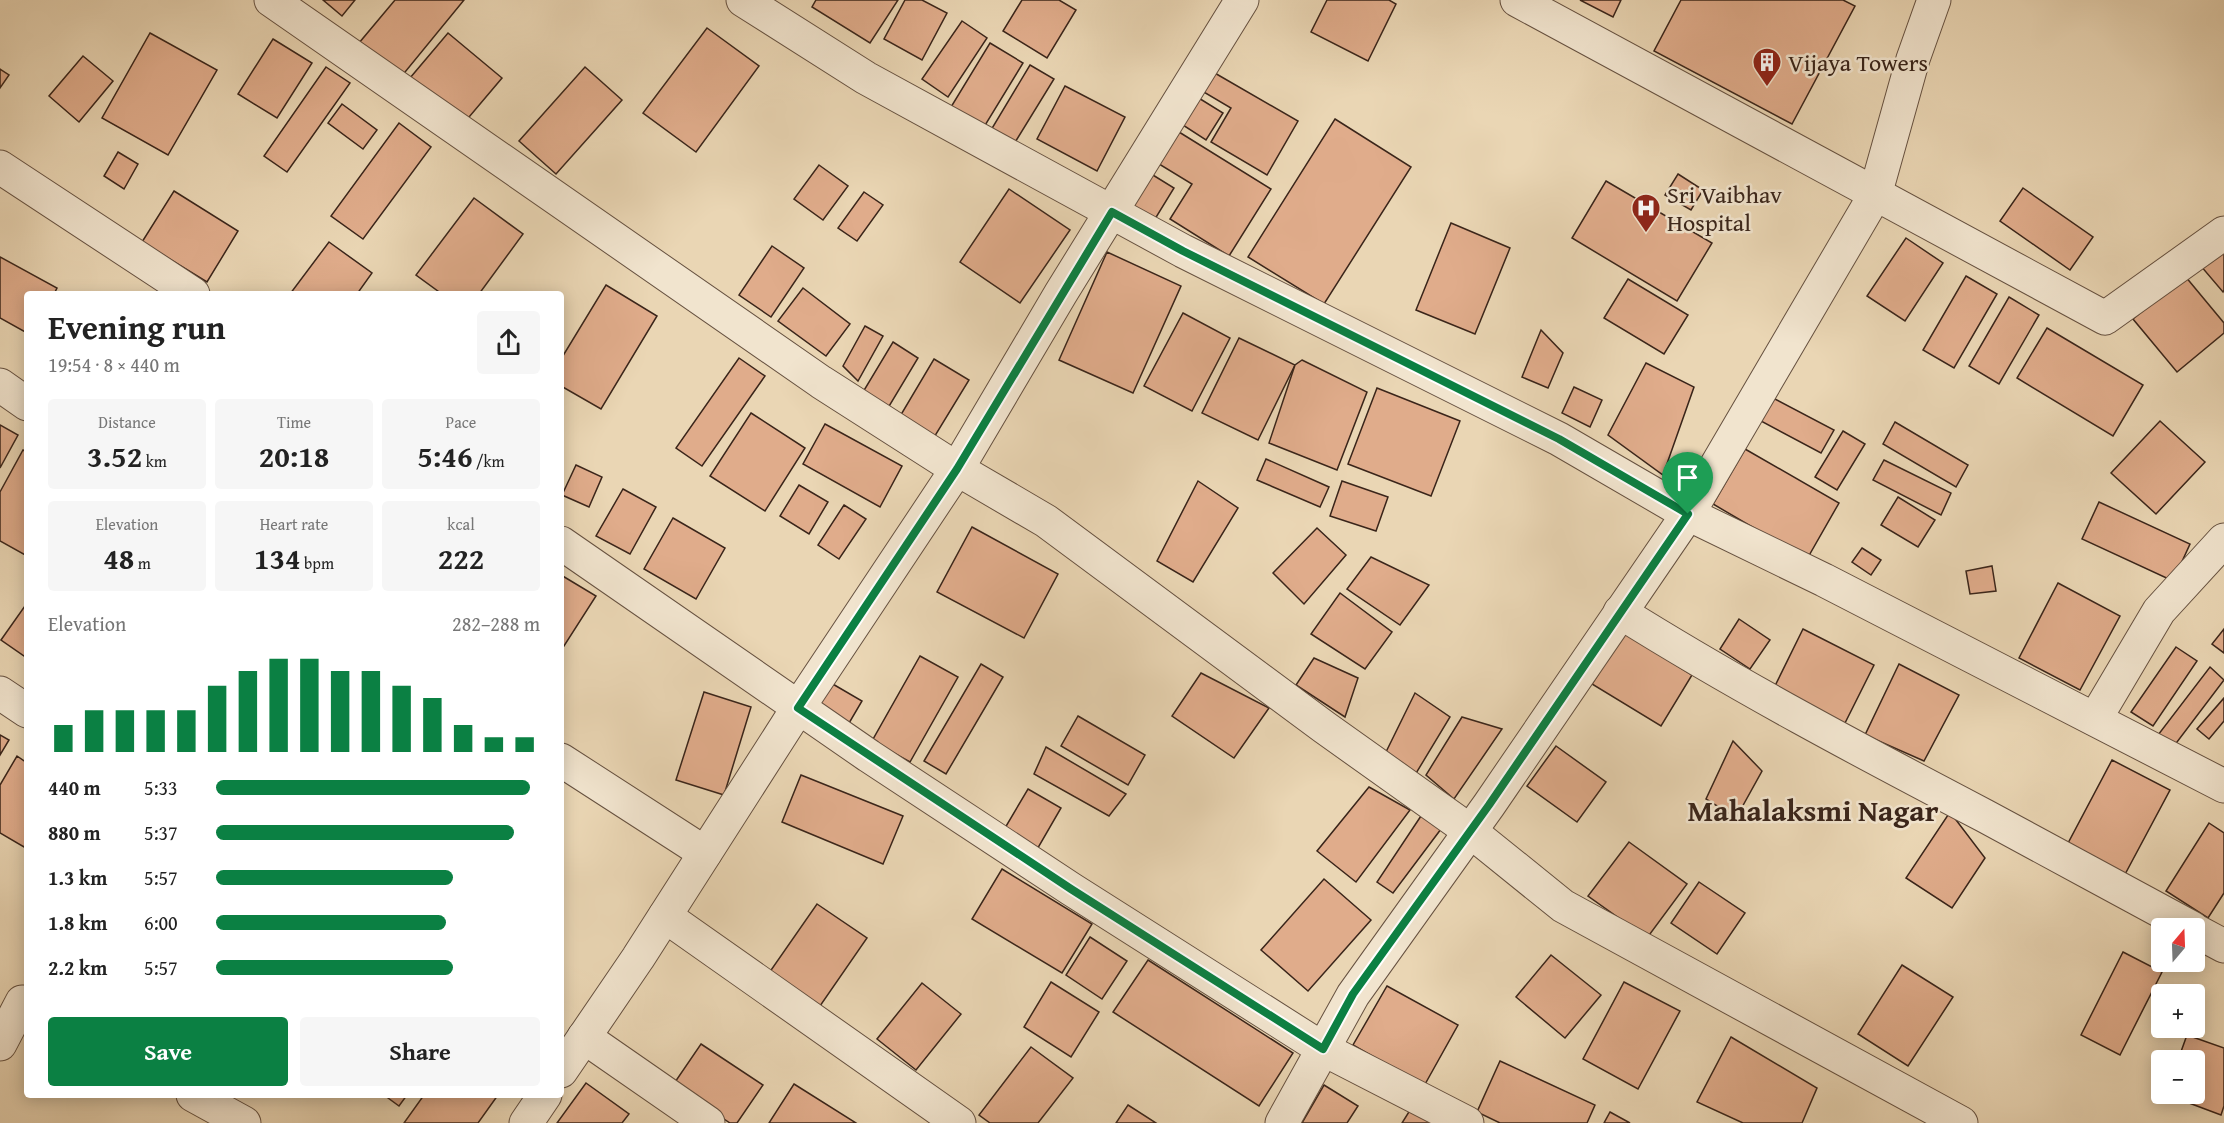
<!DOCTYPE html>
<html lang="en">
<head>
<meta charset="utf-8">
<style>
  :root { --surface:#fff; --page:#f6f6f6; --text:#222; --muted:#767676; --accent:#0b8043 }
  body { margin:0; font-family:"Gentium Book Plus",serif; background:var(--page); color:var(--text); height:100vh; display:flex; flex-direction:column; font-size:22px; white-space:nowrap }
  * { box-sizing:border-box; margin:0 }
  p { font-size:20px; color:var(--muted) }
  .icon { flex:none; width:33px; height:33px; fill:none; stroke:currentColor; stroke-width:2; stroke-linecap:round; stroke-linejoin:round }
  .map { position:relative; flex:1; overflow:hidden }
  .drawer { position:absolute; left:24px; top:291px; width:540px; height:807px; display:flex; flex-direction:column; background:var(--surface); border-radius:6px; box-shadow:0 3px 15px #0003 }
  .drawer>* { flex:none }
  .needle { width:39px; rotate:19deg }
  .buttons { position:absolute; left:2151px; top:918px; display:grid; gap:12px }
  .buttons a { display:grid; place-items:center; width:54px; height:54px; border-radius:6px; background:var(--surface); box-shadow:0 3px 15px #0003; font-size:30px }
  .pin { position:absolute; display:grid; place-items:center; width:51px; height:51px; color:#fff; margin:-62px -26px; border-radius:50% 50% 50% 0; rotate:-45deg; box-shadow:0 0 6px #0007 }
  .pin .icon { rotate:45deg }
  .round { display:grid; place-items:center; flex:none; width:63px; height:63px; border-radius:6px; background:var(--page) }
  .summary { display:flex; align-items:center; justify-content:space-between; height:102px; padding:0 24px }
  h1 { font-size:33px; font-weight:800; line-height:45px }
  .figures { display:grid; grid-template-columns:repeat(3,1fr); gap:9px; height:102px; padding:6px 24px }
  .figures div { display:grid; align-content:center; border-radius:6px; background:var(--page); text-align:center }
  .figures b { font-size:30px; font-weight:800 }
  .figures small { font-size:16px; font-weight:400 }
  .figures p { font-size:16px }
  .chart { height:168px; padding:12px 24px }
  .chart p { display:flex; justify-content:space-between }
  .chart svg { width:100%; height:108px; margin-top:6px; stroke:var(--accent); stroke-width:6 }
  .cta { display:flex; gap:12px; margin-top:auto; padding:12px 24px }
  .cta a { flex:1; height:69px; border-radius:6px; background:var(--accent); color:#fff; font-size:24px; font-weight:800; line-height:69px; text-align:center }
  .cta a+a { background:var(--page); color:var(--text) }
  ul { padding:0 24px; list-style:none; font-size:20px }
  li { display:grid; grid-template-columns:96px 72px 1fr; align-items:center; height:45px }
  li i { height:15px; border-radius:8px; background:var(--accent) }
  .map>svg:first-child { display:block }
  .building { fill:#e0ac8b; stroke:#3a251a; stroke-width:1.5 }
  .lines { fill:none; stroke-linecap:round; stroke-linejoin:round }
  .minor-casing { stroke:#665140; stroke-width:35 }
  .minor { stroke:#f1e4ce; stroke-width:33 }
  .route-casing { stroke:#fff; stroke-width:12 }
  .route { stroke:#0b8043; stroke-width:8 }
  .labels { text-anchor:middle; dominant-baseline:central; stroke-width:5; stroke-linejoin:round; paint-order:stroke }
  .poi-label { font-size:24px; fill:#3a251a; stroke:#f1e4ce; text-anchor:start }
  .district-label { font-size:30px; font-weight:bold; fill:#3a251a; stroke:#f1e4ce }
</style>
</head>
<body>
<div class="map">
<svg width="2224" height="1123" viewBox="0 0 2224 1123">
  <rect width="100%" height="100%" fill="#ead6b4"/>
  <filter id="stains"><feTurbulence type="fractalNoise" baseFrequency=".00333" numOctaves="4"/><feColorMatrix values="0 0 0 0 .2 0 0 0 0 .09 0 0 0 0 .02 0 0 0 .5 -.17"/></filter>
  <radialGradient id="worn" r=".72"><stop offset=".6" stop-color="#630" stop-opacity="0"/><stop offset="1" stop-color="#630" stop-opacity=".3"/></radialGradient>
  <g class="building">
    <path d="M 323,0 L 355,0 L 342,16 Z"/>
    <path d="M 395,0 L 464,0 L 401,77 L 359,43 Z"/>
    <path d="M 816,0 L 898,0 L 870,43 L 812,7 Z"/>
    <path d="M 905,0 L 922,0 L 947,13 L 922,60 L 884,39 Z"/>
    <path d="M 1022,0 L 1059,0 L 1076,10 L 1047,58 L 1003,31 Z"/>
    <path d="M 1327,0 L 1389,0 L 1396,4 L 1368,61 L 1311,32 Z"/>
    <path d="M 1580,0 L 1621,0 L 1613,17 Z"/>
    <path d="M 1681,0 L 1843,0 L 1855,6 L 1792,124 L 1654,51 Z"/>
    <path d="M 962,21 L 987,38 L 948,97 L 922,79 Z"/>
    <path d="M 707,28 L 759,66 L 696,152 L 643,113 Z"/>
    <path d="M 150,33 L 217,70 L 168,155 L 102,118 Z"/>
    <path d="M 448,33 L 502,78 L 464,123 L 410,78 Z"/>
    <path d="M 273,39 L 312,63 L 277,118 L 238,94 Z"/>
    <path d="M 990,43 L 1023,63 L 984,127 L 951,107 Z"/>
    <path d="M 83,56 L 113,81 L 79,122 L 49,96 Z"/>
    <path d="M 1030,65 L 1054,79 L 1014,144 L 991,130 Z"/>
    <path d="M 326,67 L 350,83 L 287,172 L 264,156 Z"/>
    <path d="M 585,67 L 622,100 L 556,174 L 519,141 Z"/>
    <path d="M 0,69 L 9,75 L 0,88 Z"/>
    <path d="M 1213,72 L 1298,121 L 1267,175 L 1211,142 L 1231,108 L 1202,91 Z"/>
    <path d="M 1065,86 L 1125,117 L 1097,171 L 1037,139 Z"/>
    <path d="M 1189,92 L 1223,113 L 1206,140 L 1172,118 Z"/>
    <path d="M 342,104 L 377,130 L 363,149 L 328,123 Z"/>
    <path d="M 1335,119 L 1411,167 L 1324,304 L 1248,257 Z"/>
    <path d="M 399,123 L 431,147 L 363,239 L 331,216 Z"/>
    <path d="M 1179,132 L 1271,189 L 1229,256 L 1170,219 L 1192,184 L 1159,164 Z"/>
    <path d="M 118,152 L 138,164 L 124,189 L 104,176 Z"/>
    <path d="M 819,165 L 848,186 L 823,220 L 794,199 Z"/>
    <path d="M 1148,172 L 1174,188 L 1155,219 L 1128,203 Z"/>
    <path d="M 1678,174 L 1703,190 L 1691,210 L 1665,195 Z"/>
    <path d="M 1606,181 L 1712,243 L 1677,301 L 1572,238 Z"/>
    <path d="M 2023,188 L 2093,237 L 2070,270 L 2000,221 Z"/>
    <path d="M 1009,189 L 1070,230 L 1020,303 L 960,262 Z"/>
    <path d="M 174,191 L 238,231 L 207,282 L 142,242 Z"/>
    <path d="M 864,192 L 883,205 L 857,241 L 838,228 Z"/>
    <path d="M 474,198 L 523,234 L 479,294 L 442,294 L 416,275 Z"/>
    <path d="M 1451,223 L 1510,248 L 1475,334 L 1416,310 Z"/>
    <path d="M 1906,238 L 1943,263 L 1905,321 L 1867,296 Z"/>
    <path d="M 329,242 L 372,273 L 357,294 L 290,294 Z"/>
    <path d="M 772,246 L 804,268 L 771,317 L 739,295 Z"/>
    <path d="M 2224,248 L 2224,290 L 2223,292 L 2200,265 Z"/>
    <path d="M 1107,252 L 1181,286 L 1133,393 L 1059,360 Z"/>
    <path d="M 0,257 L 57,288 L 54,294 L 27,294 L 27,333 L 0,318 Z"/>
    <path d="M 1966,276 L 1997,294 L 1954,368 L 1923,350 Z"/>
    <path d="M 2185,276 L 2224,323 L 2224,333 L 2177,372 L 2133,319 Z"/>
    <path d="M 1628,279 L 1688,315 L 1664,354 L 1604,318 Z"/>
    <path d="M 606,285 L 657,316 L 601,409 L 561,386 L 561,359 Z"/>
    <path d="M 803,288 L 850,324 L 826,356 L 778,321 Z"/>
    <path d="M 2009,297 L 2039,315 L 1999,384 L 1969,366 Z"/>
    <path d="M 1183,313 L 1230,338 L 1192,411 L 1144,386 Z"/>
    <path d="M 865,326 L 883,336 L 858,381 L 843,366 Z"/>
    <path d="M 2047,328 L 2143,385 L 2113,436 L 2017,378 Z"/>
    <path d="M 1541,330 L 1563,353 L 1548,388 L 1522,377 Z"/>
    <path d="M 1239,338 L 1295,365 L 1258,440 L 1202,413 Z"/>
    <path d="M 893,342 L 918,358 L 888,408 L 863,392 Z"/>
    <path d="M 739,358 L 765,376 L 702,466 L 676,448 Z"/>
    <path d="M 934,359 L 969,380 L 930,444 L 896,423 Z"/>
    <path d="M 1302,360 L 1367,392 L 1337,470 L 1269,443 L 1295,365 Z"/>
    <path d="M 1646,363 L 1694,387 L 1663,475 L 1608,435 Z"/>
    <path d="M 1574,387 L 1602,400 L 1590,427 L 1562,413 Z"/>
    <path d="M 1377,388 L 1460,421 L 1431,496 L 1348,464 Z"/>
    <path d="M 1771,397 L 1834,430 L 1821,453 L 1759,420 Z"/>
    <path d="M 751,413 L 805,448 L 765,511 L 710,476 Z"/>
    <path d="M 2160,421 L 2205,462 L 2156,514 L 2111,473 Z"/>
    <path d="M 1895,422 L 1968,465 L 1956,487 L 1883,444 Z"/>
    <path d="M 825,424 L 902,466 L 880,507 L 803,464 Z"/>
    <path d="M 0,425 L 18,435 L 0,468 Z"/>
    <path d="M 1843,431 L 1865,444 L 1837,490 L 1815,477 Z"/>
    <path d="M 1745,449 L 1839,503 L 1807,559 L 1713,504 Z"/>
    <path d="M 23,450 L 27,452 L 27,556 L 0,541 L 0,492 Z"/>
    <path d="M 1266,459 L 1329,487 L 1320,507 L 1257,480 Z"/>
    <path d="M 1884,460 L 1951,493 L 1941,515 L 1873,480 Z"/>
    <path d="M 576,465 L 602,477 L 589,507 L 562,495 Z"/>
    <path d="M 1198,481 L 1238,508 L 1193,582 L 1157,561 Z"/>
    <path d="M 1342,481 L 1388,497 L 1376,531 L 1330,516 Z"/>
    <path d="M 799,485 L 828,502 L 809,534 L 780,516 Z"/>
    <path d="M 623,489 L 656,507 L 630,554 L 596,536 Z"/>
    <path d="M 1898,497 L 1935,520 L 1918,547 L 1881,525 Z"/>
    <path d="M 2099,502 L 2190,544 L 2173,581 L 2082,539 Z"/>
    <path d="M 844,505 L 866,519 L 839,559 L 818,545 Z"/>
    <path d="M 673,518 L 725,548 L 696,599 L 644,569 Z"/>
    <path d="M 972,527 L 1058,574 L 1024,638 L 937,592 Z"/>
    <path d="M 1317,528 L 1346,555 L 1304,604 L 1273,573 Z"/>
    <path d="M 1862,548 L 1881,560 L 1871,575 L 1852,562 Z"/>
    <path d="M 1371,557 L 1429,585 L 1400,625 L 1347,589 Z"/>
    <path d="M 1992,566 L 1996,591 L 1970,594 L 1966,571 Z"/>
    <path d="M 561,575 L 596,596 L 564,646 L 561,644 Z"/>
    <path d="M 2058,583 L 2120,616 L 2080,690 L 2019,658 Z"/>
    <path d="M 1340,593 L 1392,632 L 1365,669 L 1311,634 Z"/>
    <path d="M 27,603 L 27,658 L 1,640 Z"/>
    <path d="M 1739,619 L 1770,640 L 1750,669 L 1720,649 Z"/>
    <path d="M 1803,629 L 1874,665 L 1842,729 L 1771,694 Z"/>
    <path d="M 2224,629 L 2224,653 L 2212,644 Z"/>
    <path d="M 1624,632 L 1692,675 L 1661,726 L 1592,684 Z"/>
    <path d="M 2176,647 L 2197,661 L 2153,726 L 2131,712 Z"/>
    <path d="M 920,656 L 958,677 L 910,762 L 872,741 Z"/>
    <path d="M 1314,658 L 1358,678 L 1345,717 L 1296,685 Z"/>
    <path d="M 981,664 L 1003,677 L 946,774 L 924,761 Z"/>
    <path d="M 1899,664 L 1959,695 L 1924,761 L 1865,735 Z"/>
    <path d="M 2210,667 L 2224,680 L 2174,746 L 2158,735 Z"/>
    <path d="M 1201,673 L 1269,708 L 1234,758 L 1172,716 Z"/>
    <path d="M 831,683 L 862,701 L 845,730 L 814,713 Z"/>
    <path d="M 704,692 L 751,707 L 724,795 L 676,780 Z"/>
    <path d="M 1415,693 L 1450,717 L 1415,775 L 1385,754 Z"/>
    <path d="M 2224,698 L 2224,721 L 2209,739 L 2197,729 Z"/>
    <path d="M 1078,716 L 1145,755 L 1128,785 L 1061,746 Z"/>
    <path d="M 1462,717 L 1502,729 L 1454,799 L 1426,775 Z"/>
    <path d="M 0,735 L 9,740 L 0,755 Z"/>
    <path d="M 1733,741 L 1762,771 L 1736,818 L 1706,799 Z"/>
    <path d="M 1556,746 L 1606,782 L 1577,822 L 1527,786 Z"/>
    <path d="M 1046,747 L 1126,794 L 1109,816 L 1034,774 Z"/>
    <path d="M 17,756 L 27,763 L 27,842 L 24,847 L 0,833 L 0,785 Z"/>
    <path d="M 2112,760 L 2170,790 L 2123,878 L 2066,847 Z"/>
    <path d="M 801,775 L 903,816 L 883,864 L 782,822 Z"/>
    <path d="M 1369,787 L 1410,810 L 1356,882 L 1317,851 Z"/>
    <path d="M 1028,789 L 1061,808 L 1035,853 L 1002,833 Z"/>
    <path d="M 1950,812 L 1985,858 L 1952,908 L 1906,878 Z"/>
    <path d="M 1423,813 L 1441,829 L 1393,893 L 1377,882 Z"/>
    <path d="M 2209,823 L 2224,833 L 2224,893 L 2208,918 L 2166,891 Z"/>
    <path d="M 1629,842 L 1687,884 L 1647,938 L 1588,896 Z"/>
    <path d="M 1002,869 L 1092,924 L 1062,973 L 972,919 Z"/>
    <path d="M 1324,879 L 1371,920 L 1308,991 L 1261,950 Z"/>
    <path d="M 1699,882 L 1745,913 L 1717,954 L 1671,923 Z"/>
    <path d="M 817,904 L 867,938 L 820,1006 L 769,973 Z"/>
    <path d="M 1090,937 L 1127,961 L 1102,999 L 1066,975 Z"/>
    <path d="M 2123,952 L 2162,972 L 2120,1055 L 2081,1035 Z"/>
    <path d="M 1551,955 L 1601,995 L 1565,1038 L 1516,997 Z"/>
    <path d="M 1148,960 L 1293,1053 L 1259,1106 L 1113,1012 Z"/>
    <path d="M 1902,965 L 1953,997 L 1908,1066 L 1858,1034 Z"/>
    <path d="M 1051,982 L 1099,1012 L 1071,1057 L 1024,1027 Z"/>
    <path d="M 1624,982 L 1680,1011 L 1638,1089 L 1583,1059 Z"/>
    <path d="M 922,983 L 961,1014 L 916,1070 L 877,1039 Z"/>
    <path d="M 1387,986 L 1458,1025 L 1424,1086 L 1353,1045 Z"/>
    <path d="M 2187,1035 L 2224,1048 L 2224,1106 L 2221,1115 L 2165,1094 L 2194,1094 L 2194,1060 L 2178,1060 Z"/>
    <path d="M 1731,1037 L 1817,1088 L 1802,1123 L 1743,1123 L 1697,1102 Z"/>
    <path d="M 701,1044 L 763,1085 L 737,1123 L 730,1123 L 673,1085 Z"/>
    <path d="M 1031,1047 L 1073,1078 L 1038,1123 L 990,1123 L 979,1115 Z"/>
    <path d="M 1500,1061 L 1595,1105 L 1587,1123 L 1500,1123 L 1477,1112 Z"/>
    <path d="M 586,1083 L 629,1114 L 622,1123 L 557,1123 Z"/>
    <path d="M 794,1084 L 856,1123 L 769,1123 Z"/>
    <path d="M 1324,1085 L 1358,1106 L 1347,1123 L 1302,1123 Z"/>
    <path d="M 384,1095 L 407,1095 L 399,1106 Z"/>
    <path d="M 424,1095 L 498,1095 L 478,1123 L 404,1123 Z"/>
    <path d="M 1128,1105 L 1156,1123 L 1116,1123 Z"/>
    <path d="M 1412,1107 L 1439,1123 L 1402,1123 Z"/>
    <path d="M 1610,1112 L 1630,1123 L 1604,1123 Z"/>
  </g>
  <g class="lines">
    <g class="minor-casing">
      <g id="minor">
        <path d="M 271,0 L 821,382 L 957,469 L 1046,521 L 1324,727 L 1470,831 L 1563,906 L 1961,1123"/>
        <path d="M 743,0 L 866,78 L 1183,251 L 1559,439 L 1688,514 L 1824,580 L 2224,786"/>
        <path d="M 1517,0 L 2105,318 L 2224,233"/>
        <path d="M 0,167 L 193,294"/>
        <path d="M 0,385 L 27,404"/>
        <path d="M 561,543 L 869,756 L 1071,889 L 1323,1049 L 1467,1123"/>
        <path d="M 1620,612 C 1738,686 1861,751 1985,816 C 2054,853 2123,891 2192,928"/>
        <path d="M 0,693 L 27,711"/>
        <path d="M 2095,719 L 2159,611 L 2224,540"/>
        <path d="M 561,760 L 705,853"/>
        <path d="M 665,916 L 959,1123"/>
        <path d="M 2194,930 L 2224,946"/>
        <path d="M 584,1037 L 708,1123"/>
        <path d="M 0,1044 L 22,1002"/>
        <path d="M 561,1071 L 638,958 L 798,708 L 957,469 L 1061,293 L 1242,0"/>
        <path d="M 193,1095 L 244,1123"/>
        <path d="M 526,1123 L 545,1095"/>
        <path d="M 1282,1123 L 1353,995 L 1489,805 L 1688,514 L 1875,195 L 1913,59 L 1934,0"/>
      </g>
    </g>
    <use href="#minor" class="minor"/>
  </g>
  <g class="lines">
    <g class="route-casing">
      <path id="route" d="M 1112,212 L 1183,251 L 1559,439 L 1688,514 L 1489,805 L 1353,994 L 1323,1049 L 1071,889 L 798,708 L 957,469 Z"/>
    </g>
    <use href="#route" class="route"/>
  </g>
  <defs>
    <g id="building-pin" transform="scale(1.5)"><path d="M0 17L-7.5 6A9.5 9.5 0 1 1 7.5 6Z" fill="#8f2418" stroke="#f1e4ce"/><path d="M-4-6H4V6H1V3H-1V6H-4ZM-2.5-4.3h1.7v1.8h-1.7ZM.8-4.3h1.7v1.8H.8ZM-2.5-1h1.7V.8h-1.7ZM.8-1h1.7V.8H.8Z" fill="#fff"/></g>
    <g id="hospital-pin" transform="scale(1.5)"><path d="M0 17L-7.5 6A9.5 9.5 0 1 1 7.5 6Z" fill="#8f2418" stroke="#f1e4ce"/><path d="M-5-5h3v3.5h4V-5h3V5h-3V1.5h-4V5h-3Z" fill="#fff"/></g>
  </defs>
  <g fill-rule="evenodd">
    <use href="#building-pin" x="1767" y="62"/>
    <use href="#hospital-pin" x="1646" y="208"/>
  </g>
  <g class="labels">
    <g class="poi-label">
      <text x="1788" y="62">Vijaya Towers</text>
      <text x="1667" y="194">Sri Vaibhav<tspan x="1667" dy="28">Hospital</tspan></text>
    </g>
    <g class="district-label">
      <text x="1813" y="810">Mahalaksmi Nagar</text>
    </g>
  </g>
  <rect width="100%" height="100%" filter="url(#stains)"/>
  <rect width="100%" height="100%" fill="url(#worn)"/>
</svg>
<div class="buttons">
<a><svg class="needle" viewBox="-14 -14 28 28"><path d="M0-13l5 13h-10z" fill="#e53935"/><path d="M0 13l5-13h-10z" fill="#767676"/></svg></a>
<a>+</a>
<a>−</a>
</div>
<div class="pin" style="left:1688px;top:514px;background:#1e9e55"><svg class="icon" aria-label="arrive" viewBox="0 0 24 24"><path d="M6 21V4h12l-3 4 3 4H6"/></svg></div>
<section class="drawer">
<div class="summary"><div><h1>Evening run</h1><p>19:54 · 8 × 440 m</p></div><a class="round"><svg class="icon" aria-label="share" viewBox="0 0 24 24"><path d="M12 15V3M7 8l5-5 5 5M5 13v7h14v-7"/></svg></a></div>
<div class="figures">
<div><p>Distance</p><b>3.52<small> km</small></b></div>
<div><p>Time</p><b>20:18</b></div>
<div><p>Pace</p><b>5:46<small> /km</small></b></div>
</div>
<div class="figures">
<div><p>Elevation</p><b>48<small> m</small></b></div>
<div><p>Heart rate</p><b>134<small> bpm</small></b></div>
<div><p>kcal</p><b>222</b></div>
</div>
<div class="chart"><p><span>Elevation</span>282–288 m</p>
<svg viewBox="0 0 160 44" preserveAspectRatio="none"><path d="M5 44V33M15 44V27M25 44V27M35 44V27M45 44V27M55 44V17M65 44V11M75 44V6M85 44V6M95 44V11M105 44V11M115 44V17M125 44V22M135 44V33M145 44V38M155 44V38"/></svg>
</div>
<ul>
<li><b>440 m</b>5:33<i style="width:97%"></i></li>
<li><b>880 m</b>5:37<i style="width:92%"></i></li>
<li><b>1.3 km</b>5:57<i style="width:73%"></i></li>
<li><b>1.8 km</b>6:00<i style="width:71%"></i></li>
<li><b>2.2 km</b>5:57<i style="width:73%"></i></li>
</ul>
<div class="cta"><a>Save</a><a>Share</a></div>
</section>
</div>
</body>
</html>
